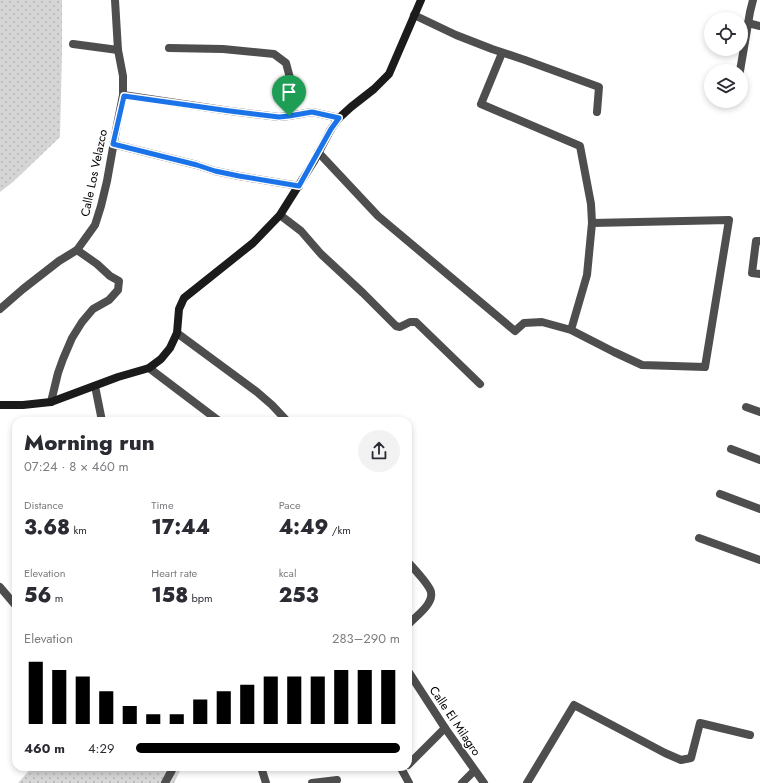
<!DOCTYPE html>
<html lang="en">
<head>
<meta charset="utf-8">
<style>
  :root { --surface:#fff; --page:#f2f2f3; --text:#2b2b33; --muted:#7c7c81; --accent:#000 }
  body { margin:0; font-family:Jost,sans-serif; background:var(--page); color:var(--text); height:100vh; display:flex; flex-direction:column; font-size:15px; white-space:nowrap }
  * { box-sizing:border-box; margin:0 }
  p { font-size:13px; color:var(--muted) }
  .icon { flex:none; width:22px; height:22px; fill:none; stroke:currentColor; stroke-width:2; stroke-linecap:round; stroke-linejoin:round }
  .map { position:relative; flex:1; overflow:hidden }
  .details { position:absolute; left:12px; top:417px; width:400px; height:354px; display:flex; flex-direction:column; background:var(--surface); border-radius:12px; box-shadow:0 2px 6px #0003 }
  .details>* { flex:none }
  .tools { position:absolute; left:704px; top:12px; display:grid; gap:8px }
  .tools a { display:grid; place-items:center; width:44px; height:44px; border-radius:50%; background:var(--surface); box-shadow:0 2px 6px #0003; font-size:20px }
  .pin { position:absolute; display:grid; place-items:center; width:34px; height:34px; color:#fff; margin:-41px -17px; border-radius:50% 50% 50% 0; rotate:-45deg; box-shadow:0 0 4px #0007 }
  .pin .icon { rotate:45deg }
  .round { display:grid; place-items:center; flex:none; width:42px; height:42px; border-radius:21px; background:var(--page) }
  .head { display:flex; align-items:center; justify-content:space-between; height:68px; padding:0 12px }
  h1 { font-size:22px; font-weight:800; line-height:30px }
  .stats { display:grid; grid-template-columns:repeat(3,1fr); gap:6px; height:68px; padding:4px 12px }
  .stats div { display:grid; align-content:center }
  .stats b { font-size:20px; font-weight:800 }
  .stats small { font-size:11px; font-weight:400 }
  .stats p { font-size:11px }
  .chart { height:112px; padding:8px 12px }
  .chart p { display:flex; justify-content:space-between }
  .chart svg { width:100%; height:72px; margin-top:4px; stroke:var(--accent); stroke-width:6 }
  ul { padding:0 12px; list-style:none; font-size:13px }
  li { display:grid; grid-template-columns:64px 48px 1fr; align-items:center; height:30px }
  li i { height:10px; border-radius:5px; background:var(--accent) }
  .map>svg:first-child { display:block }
  .grass { fill:url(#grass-dots) }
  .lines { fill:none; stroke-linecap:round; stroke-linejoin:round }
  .street { stroke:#4e4e4e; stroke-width:8 }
  .secondary { stroke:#1b1b1b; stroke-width:8 }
  .route-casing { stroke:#fff; stroke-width:8 }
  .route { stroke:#1a73e8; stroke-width:5 }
  .labels { text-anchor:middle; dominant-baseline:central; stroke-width:3.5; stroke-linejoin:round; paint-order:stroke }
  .street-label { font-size:12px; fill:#000; stroke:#fff }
</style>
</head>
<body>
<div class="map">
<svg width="760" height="783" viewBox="0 0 760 783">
  <defs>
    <pattern id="grass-dots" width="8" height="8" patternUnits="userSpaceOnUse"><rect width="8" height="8" fill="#d5d5d5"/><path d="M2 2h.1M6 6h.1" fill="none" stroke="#b5b5b5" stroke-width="1.8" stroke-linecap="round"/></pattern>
  </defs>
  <rect width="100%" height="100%" fill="#fff"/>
  <g class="grass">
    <path d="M 0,0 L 62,0 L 62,51 L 60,137 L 13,182 L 0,192 Z"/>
    <path d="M 32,767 L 182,767 L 174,783 L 18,783 Z"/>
  </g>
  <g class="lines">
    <g class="street">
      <path d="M 414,15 L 456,35 L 492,49 L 525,60 L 599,87 L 597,112"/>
      <path d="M 748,23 L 760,26"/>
      <path d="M 73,44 L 118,50"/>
      <path d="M 169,48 L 223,49 L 274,54 L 286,63 L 290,78 L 289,116"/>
      <path d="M 502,53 L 481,104 L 580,146 L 591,204 L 592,223"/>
      <path d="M 740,71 L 750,12 L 753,0"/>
      <path d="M 123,95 L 230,111 L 279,117 L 289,116 L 312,112 L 339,118"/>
      <path d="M 113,144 L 197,165 L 215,171 L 239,176 L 299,186"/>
      <path d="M 318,152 L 378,216 L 515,331 L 524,323 L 542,322 L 571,330 L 614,352 L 642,365 L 705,367 L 729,220 L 592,223 L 587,275 L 571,330"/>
      <path d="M 280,215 L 301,231 L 321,254 L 363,293 L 396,326 L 400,327 L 410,322 L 416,322 L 480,384"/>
      <path d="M 760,241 L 756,241 L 752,273 L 760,274"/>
      <path d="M 0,309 L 23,289 L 59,261 L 77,250 L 95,225 L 101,206 L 107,181 L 117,125 L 123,95 L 123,76 L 118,50 L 115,0"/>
      <path d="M 177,333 L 257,392 L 272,405 L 287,421"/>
      <path d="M 149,368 L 219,421"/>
      <path d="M 95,386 L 102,421"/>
      <path d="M 51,402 L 58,373 L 63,359 L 72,338 L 82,322 L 93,309 L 109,300 L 118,290 L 119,281 L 110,276 L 97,264 L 77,250"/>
      <path d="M 746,407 L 760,412"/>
      <path d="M 731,449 L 760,460"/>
      <path d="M 720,494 L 760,509"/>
      <path d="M 699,538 L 760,560"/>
      <path d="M 408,562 C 414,569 429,584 431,592 C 432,597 430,601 428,604 C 423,612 414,618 408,625"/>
      <path d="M 0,587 L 16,606"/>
      <path d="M 408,671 L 445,728 L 484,783"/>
      <path d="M 408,765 L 445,728"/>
      <path d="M 261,767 L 266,783"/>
      <path d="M 402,770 L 409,783"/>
      <path d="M 165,783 L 172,770"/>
      <path d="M 312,783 L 337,780"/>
      <path d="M 462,783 L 474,771"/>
      <path d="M 527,783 L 574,705 L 665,753 L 681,760 L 691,758 L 700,723 L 750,735"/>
    </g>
    <path class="secondary" d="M 0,405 L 23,405 L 51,402 L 118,377 L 149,368 L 161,359 L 170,348 L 177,333 L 179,309 L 184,298 L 253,243 L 280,215 L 314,161 L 331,129 L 339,118 L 351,107 L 374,89 L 389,74 L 421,0"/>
  </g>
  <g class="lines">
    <g class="route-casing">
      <path id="route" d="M 124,96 L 230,111 L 279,117 L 289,116 L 312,112 L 339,118 L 331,129 L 299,186 L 239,176 L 215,171 L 197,165 L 113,144 Z"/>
    </g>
    <use href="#route" class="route"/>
  </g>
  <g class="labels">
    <g class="street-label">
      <text transform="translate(94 173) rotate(-78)">Calle Los Velazco</text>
      <text transform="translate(455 721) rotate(56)">Calle El Milagro</text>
    </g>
  </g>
</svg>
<div class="tools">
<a><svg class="icon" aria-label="locate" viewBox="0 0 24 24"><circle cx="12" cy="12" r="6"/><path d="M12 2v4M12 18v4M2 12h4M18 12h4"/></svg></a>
<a><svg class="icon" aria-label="layers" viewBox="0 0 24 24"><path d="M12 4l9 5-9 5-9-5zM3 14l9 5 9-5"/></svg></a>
</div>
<div class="pin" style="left:289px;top:116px;background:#1e9e55"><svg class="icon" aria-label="arrive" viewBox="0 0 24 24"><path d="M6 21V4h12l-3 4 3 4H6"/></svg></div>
<section class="details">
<div class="head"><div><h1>Morning run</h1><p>07:24 · 8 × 460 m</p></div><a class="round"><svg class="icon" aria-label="share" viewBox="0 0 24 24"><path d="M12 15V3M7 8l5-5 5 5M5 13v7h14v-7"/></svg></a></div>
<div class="stats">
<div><p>Distance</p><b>3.68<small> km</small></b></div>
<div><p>Time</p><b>17:44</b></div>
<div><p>Pace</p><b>4:49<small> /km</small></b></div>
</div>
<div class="stats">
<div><p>Elevation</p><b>56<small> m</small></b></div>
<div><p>Heart rate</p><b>158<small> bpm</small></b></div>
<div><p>kcal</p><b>253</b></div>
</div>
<div class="chart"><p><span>Elevation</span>283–290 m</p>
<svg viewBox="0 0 160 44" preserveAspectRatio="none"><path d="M5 44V6M15 44V11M25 44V15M35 44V24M45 44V33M55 44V38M65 44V38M75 44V29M85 44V24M95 44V20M105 44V15M115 44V15M125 44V15M135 44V11M145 44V11M155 44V11"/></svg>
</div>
<ul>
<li><b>460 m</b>4:29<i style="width:100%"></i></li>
</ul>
</section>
</div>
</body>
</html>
